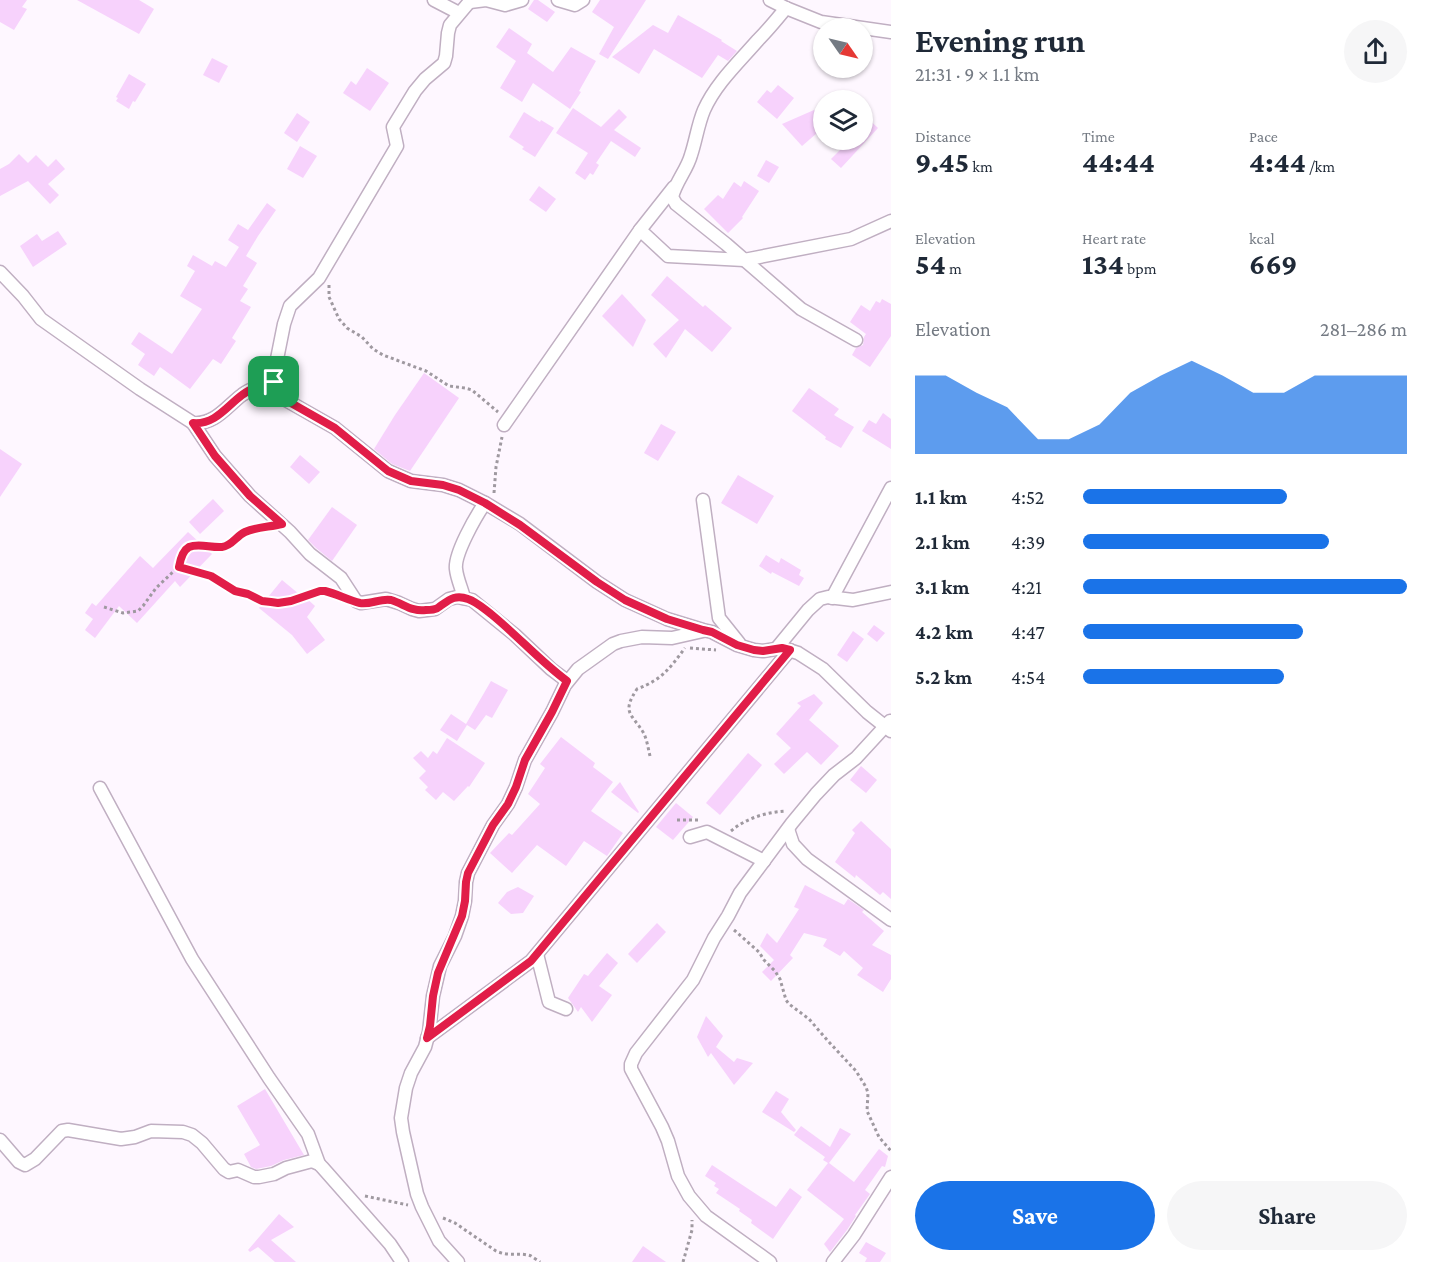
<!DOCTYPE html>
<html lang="en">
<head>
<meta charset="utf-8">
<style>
  :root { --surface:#fff; --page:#f6f6f7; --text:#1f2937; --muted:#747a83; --accent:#1a73e8 }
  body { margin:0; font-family:"Crimson Pro",serif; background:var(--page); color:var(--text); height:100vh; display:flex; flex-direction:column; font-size:22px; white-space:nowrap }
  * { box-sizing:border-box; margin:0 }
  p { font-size:20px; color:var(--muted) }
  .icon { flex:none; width:33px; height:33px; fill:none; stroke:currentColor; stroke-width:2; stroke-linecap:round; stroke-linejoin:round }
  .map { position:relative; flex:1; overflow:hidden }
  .panel { display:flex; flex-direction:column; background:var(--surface); width:540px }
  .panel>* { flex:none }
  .needle { width:39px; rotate:124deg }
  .buttons { position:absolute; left:813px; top:18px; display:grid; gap:12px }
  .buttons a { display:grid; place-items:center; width:60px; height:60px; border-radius:50%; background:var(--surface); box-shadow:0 2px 4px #0004; font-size:30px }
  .pin { position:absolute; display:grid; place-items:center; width:51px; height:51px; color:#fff; margin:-26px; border-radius:12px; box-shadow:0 3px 9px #0006 }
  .round { display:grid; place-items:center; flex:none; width:63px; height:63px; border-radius:32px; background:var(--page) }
  .head { display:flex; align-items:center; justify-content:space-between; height:102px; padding:0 24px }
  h1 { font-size:33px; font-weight:700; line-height:45px }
  .metrics { display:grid; grid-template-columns:repeat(3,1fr); gap:9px; height:102px; padding:6px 24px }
  .metrics div { display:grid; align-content:center }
  .metrics b { font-size:30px; font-weight:700 }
  .metrics small { font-size:16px; font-weight:400 }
  .metrics p { font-size:16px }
  .chart { height:168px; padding:12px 24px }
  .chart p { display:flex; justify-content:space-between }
  .chart svg { width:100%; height:108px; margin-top:6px; fill:var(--accent); opacity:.7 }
  .action { display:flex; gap:12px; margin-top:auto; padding:12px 24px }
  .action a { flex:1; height:69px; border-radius:36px; background:var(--accent); color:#fff; font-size:24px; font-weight:700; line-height:69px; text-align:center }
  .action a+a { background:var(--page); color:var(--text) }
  ul { padding:0 24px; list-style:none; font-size:20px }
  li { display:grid; grid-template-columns:96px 72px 1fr; align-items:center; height:45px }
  li i { height:15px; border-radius:8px; background:var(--accent) }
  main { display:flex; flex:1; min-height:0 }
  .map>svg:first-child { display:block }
  .building { fill:#f7d2fc }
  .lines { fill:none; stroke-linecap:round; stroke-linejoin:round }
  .street-casing { stroke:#c0afc2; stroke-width:15 }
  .path { stroke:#9f99a0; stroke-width:3; stroke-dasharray:3 3; stroke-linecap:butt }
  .street { stroke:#fff; stroke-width:12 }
  .route-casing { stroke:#fff; stroke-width:12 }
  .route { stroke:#e11d48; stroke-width:8 }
</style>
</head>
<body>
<main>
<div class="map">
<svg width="891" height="1262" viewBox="0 0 891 1262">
  <rect width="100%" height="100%" fill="#fef7ff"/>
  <g class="building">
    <path d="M 0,0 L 27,0 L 22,7 L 27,9 L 14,30 L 0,22 Z"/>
    <path d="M 77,0 L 139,0 L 154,9 L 139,34 Z"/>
    <path d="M 534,0 L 538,0 L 555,12 L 547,22 L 528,9 Z"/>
    <path d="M 600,0 L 646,0 L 608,59 L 599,54 L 614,27 L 592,12 Z"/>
    <path d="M 678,15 L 722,40 L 721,41 L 737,51 L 728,61 L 718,55 L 702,78 L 654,49 L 639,74 L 612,57 L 653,25 L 668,33 Z"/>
    <path d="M 509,28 L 532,44 L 527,53 L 553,72 L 571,47 L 596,61 L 579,91 L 581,92 L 570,109 L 533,83 L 522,102 L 500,88 L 516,61 L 496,47 Z"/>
    <path d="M 212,58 L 228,66 L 219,83 L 203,75 Z"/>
    <path d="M 367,68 L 389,83 L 370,111 L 343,93 L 351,81 L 356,85 Z"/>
    <path d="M 129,74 L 146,84 L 135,102 L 133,101 L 129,109 L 116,101 L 118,98 L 116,97 Z"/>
    <path d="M 778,85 L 794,98 L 777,119 L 757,102 L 767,90 L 771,93 Z"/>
    <path d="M 573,108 L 601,127 L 619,109 L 627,117 L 614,130 L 641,148 L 635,157 L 611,141 L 596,163 L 599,165 L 593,175 L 590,173 L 585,180 L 575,173 L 588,153 L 556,133 Z"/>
    <path d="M 814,110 L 824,121 L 824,127 L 802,146 L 782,124 Z"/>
    <path d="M 524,112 L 540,122 L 541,120 L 554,128 L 535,157 L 522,149 L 524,147 L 509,137 Z"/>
    <path d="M 297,113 L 310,122 L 297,142 L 284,133 Z"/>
    <path d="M 862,113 L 878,128 L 841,168 L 831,159 L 850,140 L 862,140 Z"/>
    <path d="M 300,146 L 317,156 L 303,178 L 287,169 Z"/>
    <path d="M 19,154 L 28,163 L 36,155 L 48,167 L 56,159 L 65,169 L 48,184 L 59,195 L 50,204 L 28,181 L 0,196 L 0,169 L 9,164 Z"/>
    <path d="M 766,160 L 779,167 L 769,183 L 757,176 Z"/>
    <path d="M 744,181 L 759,191 L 742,217 L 743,218 L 728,233 L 704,209 L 718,195 L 723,199 L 734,182 L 741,187 Z"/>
    <path d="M 539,186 L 556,199 L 546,212 L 529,200 Z"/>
    <path d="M 267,203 L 276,210 L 258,236 L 246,256 L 257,263 L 243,286 L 248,289 L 240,301 L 251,307 L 232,338 L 236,341 L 221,364 L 213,359 L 190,389 L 160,367 L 154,376 L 138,365 L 145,354 L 131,344 L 139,332 L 172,354 L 202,309 L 180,296 L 195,271 L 187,266 L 193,255 L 212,266 L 215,261 L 226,267 L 239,247 L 228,240 L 238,224 L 248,230 Z"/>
    <path d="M 58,231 L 67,244 L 33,267 L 20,246 L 37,234 L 42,241 Z"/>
    <path d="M 667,276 L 703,307 L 705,305 L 732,328 L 712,352 L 685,329 L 666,358 L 653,344 L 679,320 L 651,295 Z"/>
    <path d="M 622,294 L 646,320 L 633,347 L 602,316 Z"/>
    <path d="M 882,299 L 891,304 L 891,336 L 870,367 L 852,355 L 856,348 L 863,345 L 864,337 L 866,334 L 850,322 L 861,305 L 870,311 L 876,301 L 880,303 Z"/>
    <path d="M 424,373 L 459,398 L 410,471 L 392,464 L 374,449 L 395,415 Z"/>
    <path d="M 809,388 L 839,409 L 834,415 L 854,427 L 841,448 L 825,439 L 826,437 L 792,411 Z"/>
    <path d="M 883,413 L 891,419 L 891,449 L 862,431 L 869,420 L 876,424 Z"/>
    <path d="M 661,424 L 676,432 L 658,461 L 644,453 Z"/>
    <path d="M 0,449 L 22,464 L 0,497 Z"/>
    <path d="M 300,455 L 320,472 L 309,484 L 290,467 Z"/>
    <path d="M 738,475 L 774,496 L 757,524 L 721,503 Z"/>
    <path d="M 213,499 L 224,511 L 200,534 L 189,522 Z"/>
    <path d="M 332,507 L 357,525 L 332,561 L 316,548 L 308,540 Z"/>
    <path d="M 188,532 L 212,554 L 180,587 L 175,581 L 137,623 L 119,606 L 95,638 L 85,630 L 93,619 L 85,613 L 92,603 L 96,606 L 140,556 L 153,568 Z"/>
    <path d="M 766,555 L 779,563 L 781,558 L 801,570 L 799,575 L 804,578 L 799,586 L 772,572 L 771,574 L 759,566 Z"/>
    <path d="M 282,580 L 305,599 L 306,598 L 315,606 L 307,617 L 325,640 L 307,654 L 292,635 L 259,608 Z"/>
    <path d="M 874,625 L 885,633 L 877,642 L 867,634 Z"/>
    <path d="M 853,631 L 864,639 L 847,662 L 837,655 Z"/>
    <path d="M 491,681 L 508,690 L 492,718 L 486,715 L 475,730 L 467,725 L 457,741 L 440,730 L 451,714 L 466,724 Z"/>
    <path d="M 814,694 L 823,703 L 809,720 L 839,746 L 821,765 L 807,752 L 784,774 L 774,764 L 791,748 L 776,734 L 801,706 L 797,703 Z"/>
    <path d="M 561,737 L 595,763 L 593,767 L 613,782 L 591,811 L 623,833 L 607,856 L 584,841 L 566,866 L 537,845 L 512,873 L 490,853 L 509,833 L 512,835 L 540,804 L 528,794 L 545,768 L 540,764 Z"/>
    <path d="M 447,738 L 485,763 L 469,787 L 468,786 L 454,801 L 443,792 L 436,800 L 425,790 L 428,787 L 419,778 L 426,771 L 413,758 L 421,751 L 428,758 L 433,751 L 437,754 Z"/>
    <path d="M 748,753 L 762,765 L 720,815 L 706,803 Z"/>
    <path d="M 861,766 L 877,780 L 866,793 L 850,780 Z"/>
    <path d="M 620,782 L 639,812 L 638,813 L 611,792 Z"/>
    <path d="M 676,803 L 693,817 L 673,840 L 656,827 Z"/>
    <path d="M 861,821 L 891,849 L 891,899 L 883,892 L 880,895 L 856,875 L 855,878 L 835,862 L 855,833 L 852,830 Z"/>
    <path d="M 805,885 L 844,905 L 848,899 L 864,910 L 862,912 L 884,931 L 872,945 L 891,955 L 891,979 L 883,992 L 857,975 L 863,968 L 844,951 L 840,956 L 823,946 L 827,939 L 804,933 L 790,955 L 793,958 L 771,981 L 762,972 L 774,960 L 760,946 L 767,933 L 777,943 L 799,909 L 794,907 Z"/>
    <path d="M 518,887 L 534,896 L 523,913 L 511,914 L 498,903 L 507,892 Z"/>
    <path d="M 657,923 L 666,932 L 637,963 L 628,954 Z"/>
    <path d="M 607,953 L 618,963 L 599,986 L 612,995 L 592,1022 L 581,1007 L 578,1012 L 568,998 L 584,974 L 588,976 Z"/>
    <path d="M 706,1016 L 723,1036 L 716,1047 L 734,1062 L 737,1058 L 753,1063 L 734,1085 L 711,1053 L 708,1057 L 697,1037 Z"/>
    <path d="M 265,1089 L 304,1155 L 284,1160 L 271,1166 L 256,1169 L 251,1167 L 244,1154 L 260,1145 L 237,1106 Z"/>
    <path d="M 776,1091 L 789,1099 L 781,1112 L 796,1130 L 794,1132 L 762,1112 Z"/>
    <path d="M 801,1126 L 830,1147 L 840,1128 L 851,1134 L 829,1163 L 854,1182 L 879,1149 L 888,1156 L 885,1167 L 882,1166 L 865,1190 L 870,1194 L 855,1215 L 856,1216 L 847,1230 L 830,1252 L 824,1244 L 844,1219 L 807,1190 L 828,1163 L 823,1160 L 825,1157 L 794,1135 Z"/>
    <path d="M 712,1165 L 776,1207 L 790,1188 L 802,1197 L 773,1239 L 751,1223 L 752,1220 L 739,1211 L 740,1209 L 716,1193 L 719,1189 L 714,1186 L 716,1183 L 705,1176 Z"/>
    <path d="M 279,1214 L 294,1227 L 271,1240 L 296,1262 L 275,1262 L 258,1247 L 250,1252 L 248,1250 Z"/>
    <path d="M 866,1242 L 886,1253 L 880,1262 L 865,1262 L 867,1258 L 859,1253 Z"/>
    <path d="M 643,1246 L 666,1262 L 632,1262 Z"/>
  </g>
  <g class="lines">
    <g class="street-casing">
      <g id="street">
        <path d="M 434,0 L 459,13"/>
        <path d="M 471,0 L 450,25 L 448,33 L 446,56 L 444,63 L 425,79 L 415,91 L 393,127 L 397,146 L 319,278 L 290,306 L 284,324 L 274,374 L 274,386 L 279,395 L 284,399 L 335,428 L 388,471 L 411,481 L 443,485 L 459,490 L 485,503 L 520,524 L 597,582 L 625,600 L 667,619 L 703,630 L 712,632 L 737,645 L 754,650 L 763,651 L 782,648 L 798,653 L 823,669 L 867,712 L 891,731"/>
        <path d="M 558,0 L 575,5 L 583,0"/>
        <path d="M 770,0 L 786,8 L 821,22 L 891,32"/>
        <path d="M 470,2 L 486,0 L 505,5 L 522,0"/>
        <path d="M 786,8 C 777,19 768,30 758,40 C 739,62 716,83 704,110 C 698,124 696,140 691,155 C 687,170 676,181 672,197 L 676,204 L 726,244 L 801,309 L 856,340"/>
        <path d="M 674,187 L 640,230 L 668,256 L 744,260 L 851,239 L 891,221"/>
        <path d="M 0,272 L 23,296 L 41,319 L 140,389 L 193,423 C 215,425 227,406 242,395 C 251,388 263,385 274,382"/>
        <path d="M 193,423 L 215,456 L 250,496 L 290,532 L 310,554 L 341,578 L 356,601 L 361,603 L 386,599 L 399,603 L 412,609 L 419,611 L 435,609 L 449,599 L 457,597 L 472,600 L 515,635 L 551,669 L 567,681"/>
        <path d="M 504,425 L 640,230"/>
        <path d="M 703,500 L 719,618 L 739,643"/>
        <path d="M 464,598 C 462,589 457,579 456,569 C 454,554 476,516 485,503"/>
        <path d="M 832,598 L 891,488"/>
        <path d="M 776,649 L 808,610 L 820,599 L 828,597 L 853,600 L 891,592"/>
        <path d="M 100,788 L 192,959 L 269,1078 L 308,1134 L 319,1164"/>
        <path d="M 788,829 L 793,844 L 807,859 L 891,920"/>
        <path d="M 690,837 L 707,832 L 764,861"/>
        <path d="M 537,954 L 549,1002 L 566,1009"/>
        <path d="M 427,1038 L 531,961 L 790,650"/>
        <path d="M 0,1140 L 19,1162 L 25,1165 L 35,1159 L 62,1131 L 68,1130 L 121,1139 L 135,1137 L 151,1131 L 183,1132 L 192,1135 L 202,1143 L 224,1169 L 229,1172 L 238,1170 L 254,1177 L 259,1177 L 274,1174 L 286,1168 L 312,1161 L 319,1164 L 322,1167 L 390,1244 L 402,1262"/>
        <path d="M 458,1262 L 439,1241 L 422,1207 L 417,1194 L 403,1132 L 401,1118 L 406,1088 L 411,1073 L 425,1047 L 429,1032 L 433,996 L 440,966 L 455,936 L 462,916 L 465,901 L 466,882 L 468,873 L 493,825 L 508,804 L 516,787 L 525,760 L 552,712 L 565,685 L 578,669 L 613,644 L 621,641 L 642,637 L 672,638 L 703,631"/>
        <path d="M 770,1262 L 706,1216 L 689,1196 L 678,1176 L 668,1141 L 662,1127 L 631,1069 L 631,1064 L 636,1053 L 693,980 L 714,938 L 728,916 L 740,893 L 792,823 L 816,794 L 834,775 L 856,758 L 890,721"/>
        <path d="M 833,1262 L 854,1235 L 891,1177"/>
      </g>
    </g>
    <g class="path">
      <path d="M 329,285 L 329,297 L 339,319 L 347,328 L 362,337 L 373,349 L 383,355 L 426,371 L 449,386 L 465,388 L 472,390 L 498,412"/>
      <path d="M 494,493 L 496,467 L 502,437"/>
      <path d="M 179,568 C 188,528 206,556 228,546 C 232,544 235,540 238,537 C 246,530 255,529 265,528"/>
      <path d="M 104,607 L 123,613 L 138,611 L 143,606 L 156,588 L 175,570 L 182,567 L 211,576 L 235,591 L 248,595 L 262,601 L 271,602 L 278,603 L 291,601 L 320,591 L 334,594"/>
      <path d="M 690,648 L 716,650"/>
      <path d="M 650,756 C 648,748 647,739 643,732 C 632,714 621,713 637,689 C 663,679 669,669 685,648"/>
      <path d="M 677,820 L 700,820"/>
      <path d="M 731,831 C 746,818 767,812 786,811"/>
      <path d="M 734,930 L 759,952 L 764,960 L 775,971 L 780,979 L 786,1000 L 789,1004 L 809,1019 L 828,1041 L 856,1071 L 866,1087 L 868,1093 L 867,1111 L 879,1137 L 891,1151"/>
      <path d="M 365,1196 L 408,1205"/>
      <path d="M 443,1218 L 455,1223 L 496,1251 C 509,1257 521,1252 531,1256 C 532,1257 539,1261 540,1262"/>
      <path d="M 683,1262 L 692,1230 L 692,1220"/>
    </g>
    <use href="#street" class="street"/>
  </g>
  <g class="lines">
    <g class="route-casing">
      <path id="route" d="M 274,382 L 276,391 L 284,399 L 335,428 L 388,471 L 411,481 L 443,485 L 459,490 L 485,503 L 520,525 L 597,582 L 625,600 L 667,619 L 703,630 L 712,632 L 737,645 L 754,650 L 763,651 L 782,648 L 790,650 L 531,961 L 427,1038 L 430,1026 L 433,996 L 438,973 L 462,916 L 465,901 L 466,882 L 468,873 L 493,825 L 508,804 L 516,787 L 525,760 L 552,712 L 567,681 C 540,661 518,636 491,614 C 484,609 477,602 468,599 C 455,594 449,600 439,607 C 436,610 431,610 426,610 C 412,612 404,604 391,600 C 381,598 370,605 360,603 C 348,600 337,594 325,591 L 320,591 L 291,601 L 278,603 L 271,602 L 262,601 L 248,594 L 235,591 L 211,576 L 179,567 C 180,561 182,551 189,547 C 199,543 211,548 222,547 C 232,546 236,536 245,532 C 256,527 270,527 282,524 L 250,496 L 215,456 L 193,423 C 215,425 227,406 242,395 C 251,388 263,385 274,382 Z"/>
    </g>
    <use href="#route" class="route"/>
  </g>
</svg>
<div class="buttons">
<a><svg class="needle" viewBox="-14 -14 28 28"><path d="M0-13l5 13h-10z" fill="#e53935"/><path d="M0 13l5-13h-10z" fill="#747a83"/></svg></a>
<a><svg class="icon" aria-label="layers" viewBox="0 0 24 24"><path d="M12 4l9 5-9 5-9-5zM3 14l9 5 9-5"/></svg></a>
</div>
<div class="pin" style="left:274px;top:382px;background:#1e9e55"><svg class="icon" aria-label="arrive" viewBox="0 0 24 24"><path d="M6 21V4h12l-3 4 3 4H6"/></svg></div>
</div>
<section class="panel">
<div class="head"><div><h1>Evening run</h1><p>21:31 · 9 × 1.1 km</p></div><a class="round"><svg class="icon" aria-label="share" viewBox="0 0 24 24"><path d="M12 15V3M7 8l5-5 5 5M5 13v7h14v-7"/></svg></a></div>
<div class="metrics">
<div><p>Distance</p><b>9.45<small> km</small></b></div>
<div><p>Time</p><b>44:44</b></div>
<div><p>Pace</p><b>4:44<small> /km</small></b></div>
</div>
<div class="metrics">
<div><p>Elevation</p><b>54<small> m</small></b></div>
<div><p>Heart rate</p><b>134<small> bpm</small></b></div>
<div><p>kcal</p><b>669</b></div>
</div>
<div class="chart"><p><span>Elevation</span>281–286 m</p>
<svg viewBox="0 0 160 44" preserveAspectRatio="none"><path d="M0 44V12L10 12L20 19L30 25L40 38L50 38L60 32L70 19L80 12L90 6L100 12L110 19L120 19L130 12L140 12L150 12L160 12V44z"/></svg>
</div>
<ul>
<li><b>1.1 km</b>4:52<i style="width:63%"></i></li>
<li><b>2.1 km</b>4:39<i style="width:76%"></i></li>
<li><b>3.1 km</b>4:21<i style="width:100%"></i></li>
<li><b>4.2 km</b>4:47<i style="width:68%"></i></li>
<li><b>5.2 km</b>4:54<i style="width:62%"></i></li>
</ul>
<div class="action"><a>Save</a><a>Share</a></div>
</section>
</main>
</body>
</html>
